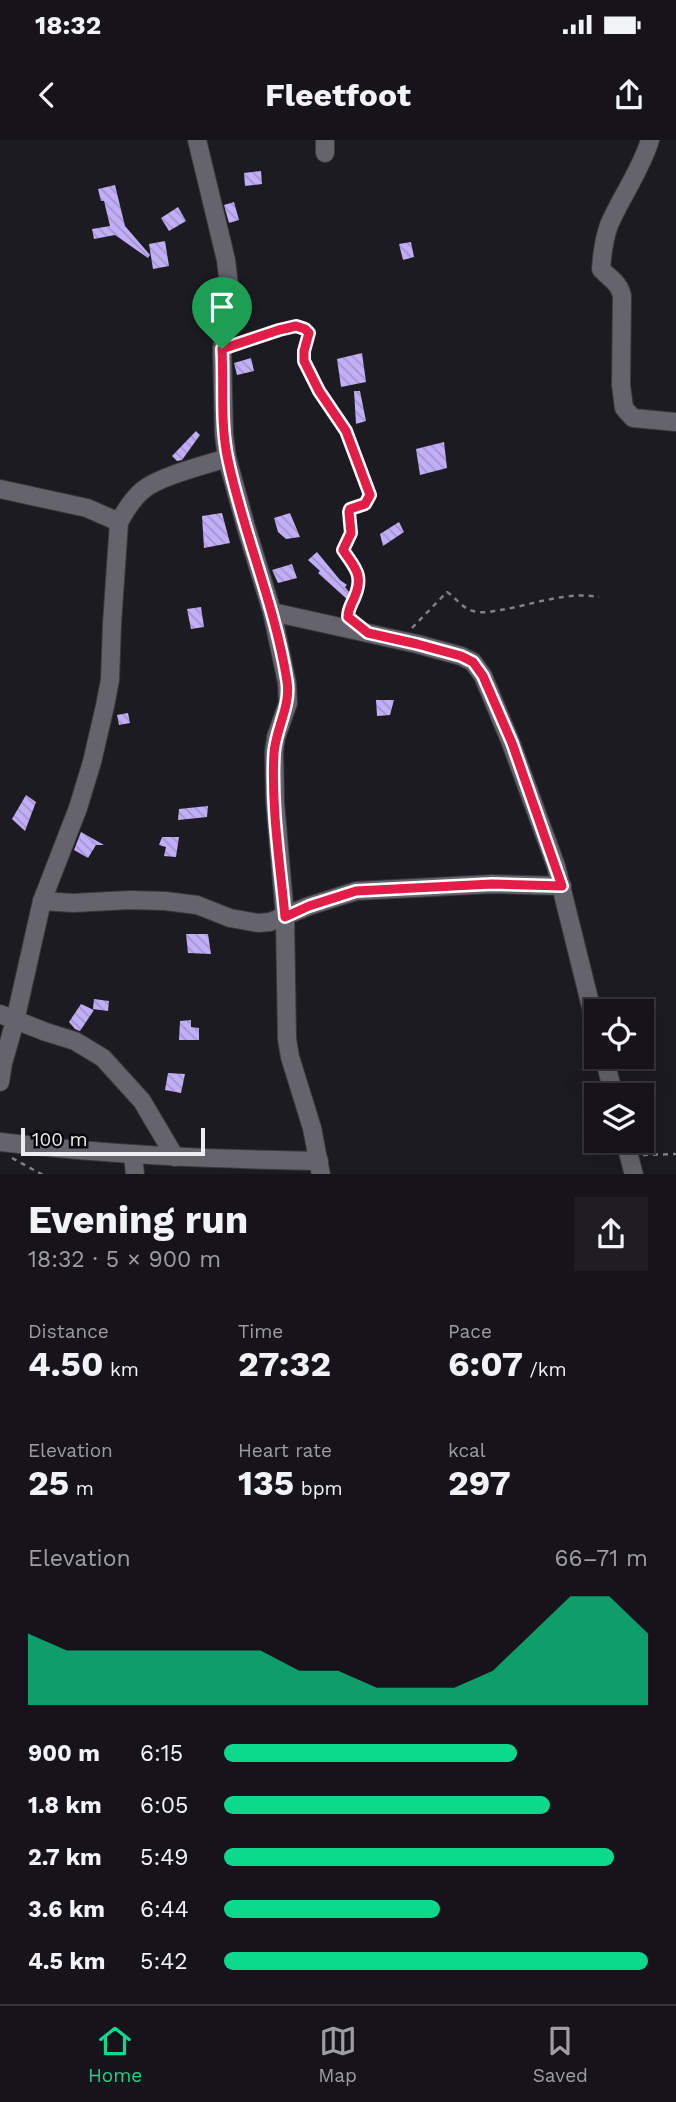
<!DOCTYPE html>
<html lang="en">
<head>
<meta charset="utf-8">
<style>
  :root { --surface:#16141a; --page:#1f1d23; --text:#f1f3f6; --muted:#9e9ea2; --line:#353339; --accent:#0bd98b }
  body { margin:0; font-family:"Work Sans",sans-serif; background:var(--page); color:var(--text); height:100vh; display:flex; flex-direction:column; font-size:26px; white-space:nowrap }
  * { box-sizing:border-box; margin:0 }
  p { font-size:23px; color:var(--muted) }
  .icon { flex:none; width:38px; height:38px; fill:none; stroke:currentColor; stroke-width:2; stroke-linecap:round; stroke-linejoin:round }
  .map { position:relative; height:1034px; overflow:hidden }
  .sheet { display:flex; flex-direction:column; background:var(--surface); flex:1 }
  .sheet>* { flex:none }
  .buttons { position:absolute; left:584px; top:859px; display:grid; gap:14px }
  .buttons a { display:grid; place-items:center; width:70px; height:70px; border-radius:0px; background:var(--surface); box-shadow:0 7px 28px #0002,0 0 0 2px var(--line); font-size:35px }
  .scale { position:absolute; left:21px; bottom:18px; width:184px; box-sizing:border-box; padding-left:7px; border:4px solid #edecf2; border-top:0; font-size:19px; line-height:24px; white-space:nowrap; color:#edecf2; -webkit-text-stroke:5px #070609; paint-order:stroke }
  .pin { position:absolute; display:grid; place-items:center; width:60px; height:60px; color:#fff; margin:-72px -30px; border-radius:50% 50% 50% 0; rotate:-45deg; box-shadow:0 0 7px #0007 }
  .pin .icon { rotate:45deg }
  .round { display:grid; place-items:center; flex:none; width:74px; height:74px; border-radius:0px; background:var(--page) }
  .summary { display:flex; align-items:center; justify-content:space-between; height:119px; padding:0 28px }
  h1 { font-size:38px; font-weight:700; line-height:52px }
  .figures { display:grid; grid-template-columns:repeat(3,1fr); gap:10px; height:119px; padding:7px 28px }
  .figures div { display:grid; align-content:center }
  .figures b { font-size:35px; font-weight:700 }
  .figures small { font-size:19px; font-weight:400 }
  .figures p { font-size:19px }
  .chart { height:196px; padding:14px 28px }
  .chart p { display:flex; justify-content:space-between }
  .chart svg { width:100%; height:126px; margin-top:7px; fill:var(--accent); opacity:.7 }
  ul { padding:0 28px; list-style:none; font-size:23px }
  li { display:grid; grid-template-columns:112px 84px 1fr; align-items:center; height:52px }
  li i { height:18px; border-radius:9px; background:var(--accent) }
  .status { display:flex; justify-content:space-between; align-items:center; height:49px; padding:0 35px; background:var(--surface); direction:ltr }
  .status svg { height:19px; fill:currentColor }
  header { display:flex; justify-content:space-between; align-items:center; height:91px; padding:0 28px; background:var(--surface); font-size:32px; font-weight:700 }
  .dock { display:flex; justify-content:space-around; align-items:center; height:98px; border-top:2px solid var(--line); background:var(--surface); font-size:19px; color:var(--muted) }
  .dock a { display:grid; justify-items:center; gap:4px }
  .dock .current { color:var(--accent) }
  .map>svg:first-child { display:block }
  .building { fill:url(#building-back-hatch) }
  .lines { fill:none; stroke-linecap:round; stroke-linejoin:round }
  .minor-casing { stroke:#3a393e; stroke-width:20 }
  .path { stroke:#828087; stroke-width:2.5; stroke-dasharray:5 5; stroke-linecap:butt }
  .minor { stroke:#65646c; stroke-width:18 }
  .route-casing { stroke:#fff; stroke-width:14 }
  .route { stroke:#e11d48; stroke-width:9 }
</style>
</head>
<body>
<div class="status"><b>18:32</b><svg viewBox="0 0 49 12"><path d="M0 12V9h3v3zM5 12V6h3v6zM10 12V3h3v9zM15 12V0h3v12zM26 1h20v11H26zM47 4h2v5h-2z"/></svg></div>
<header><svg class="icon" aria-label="back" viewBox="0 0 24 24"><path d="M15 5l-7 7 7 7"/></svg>Fleetfoot<svg class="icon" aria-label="share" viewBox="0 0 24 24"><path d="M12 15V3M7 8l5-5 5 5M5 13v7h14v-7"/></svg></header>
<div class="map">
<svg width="676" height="1035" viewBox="0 0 676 1035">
  <defs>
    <pattern id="building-back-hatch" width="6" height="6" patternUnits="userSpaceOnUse" patternTransform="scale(1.75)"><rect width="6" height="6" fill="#c1aef7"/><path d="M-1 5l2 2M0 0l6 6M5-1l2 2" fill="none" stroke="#a294cc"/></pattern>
  </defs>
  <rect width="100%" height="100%" fill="#1d1b22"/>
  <g class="building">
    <path d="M 261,31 L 262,44 L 245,46 L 244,33 Z"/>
    <path d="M 115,45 L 125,86 L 150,115 L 148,118 L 115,95 L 94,99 L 92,89 L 110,86 L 104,61 L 101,61 L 98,49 Z"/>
    <path d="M 234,62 L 239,80 L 229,83 L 224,65 Z"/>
    <path d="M 178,67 L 186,81 L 169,91 L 161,78 Z"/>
    <path d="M 165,101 L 169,126 L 153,129 L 149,104 Z"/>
    <path d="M 411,102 L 414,117 L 403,120 L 399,104 Z"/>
    <path d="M 362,213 L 366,242 L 341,247 L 337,219 Z"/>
    <path d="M 251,218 L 254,231 L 237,235 L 234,223 Z"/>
    <path d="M 354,251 L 360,251 L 366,281 L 356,284 Z"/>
    <path d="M 196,291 L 200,295 L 182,320 L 177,321 L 172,316 Z"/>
    <path d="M 444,302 L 447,328 L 420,335 L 416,309 Z"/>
    <path d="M 222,373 L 230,403 L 204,408 L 202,376 Z"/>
    <path d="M 290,373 L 300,397 L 286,399 L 278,392 L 274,378 Z"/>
    <path d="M 399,382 L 404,392 L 383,406 L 380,394 Z"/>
    <path d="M 317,412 L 340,440 L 347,445 L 345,447 L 353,457 L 349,461 L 318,433 L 320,431 L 308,420 Z"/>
    <path d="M 292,424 L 297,438 L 278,443 L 272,430 Z"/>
    <path d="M 201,467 L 204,487 L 191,489 L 187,469 Z"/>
    <path d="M 376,560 L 394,560 L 390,575 L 377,576 Z"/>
    <path d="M 128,573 L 130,583 L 119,585 L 117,575 Z"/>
    <path d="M 26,655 L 36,662 L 25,691 L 12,679 Z"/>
    <path d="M 208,666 L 207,677 L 178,680 L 179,669 Z"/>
    <path d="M 81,692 L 104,705 L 96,705 L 88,718 L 74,710 Z"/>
    <path d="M 162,697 L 179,697 L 176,717 L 164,716 L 166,707 L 159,705 Z"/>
    <path d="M 186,794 L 208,794 L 211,814 L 188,813 Z"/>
    <path d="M 94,859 L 109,861 L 108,871 L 93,869 Z"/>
    <path d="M 81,864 L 94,870 L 80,891 L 75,889 L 69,882 Z"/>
    <path d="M 191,880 L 191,887 L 199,888 L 199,900 L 179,900 L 180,881 Z"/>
    <path d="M 168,933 L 185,934 L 181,953 L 165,950 Z"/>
  </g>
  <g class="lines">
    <g class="minor-casing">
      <g id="minor">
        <path d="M 197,0 L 226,120 L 231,162 L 222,209 L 224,295 L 227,318 L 246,387 L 272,472 L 287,543 L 288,563 L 276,597 L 274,612 L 275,662 L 285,777 L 287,899 L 290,917 L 312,988 L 321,1035"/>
        <path d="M 325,0 L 325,13"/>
        <path d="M 650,0 C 641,30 621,57 609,85 C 604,99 602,115 601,129 C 610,139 619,142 622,156 L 621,245 L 624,268 L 633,278 L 676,282"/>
        <path d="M 0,349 L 87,368 L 119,382"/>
        <path d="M 272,472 L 417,504 L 461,516 L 473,522 L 483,536 L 511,603 L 556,726 L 597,891"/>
        <path d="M 42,761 L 73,763 L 130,760 L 165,761 L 197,765 L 230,778 L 258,783 L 270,782 L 309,766 L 356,751 L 492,744 L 562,746"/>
        <path d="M 0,874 L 46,892 L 75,901 L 103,918 L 142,961 L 175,1017"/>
        <path d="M 604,917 L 614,956"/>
        <path d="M 0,942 L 3,923 L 15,881 L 42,761 L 78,668 L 92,622 L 105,566 L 110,540 L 112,484 L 119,382 C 125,371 132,359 143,350 C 160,336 205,325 227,318"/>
        <path d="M 625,1001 L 634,1035"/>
        <path d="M 0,1002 C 106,1015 212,1019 319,1021"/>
        <path d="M 133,1014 L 135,1035"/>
      </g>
    </g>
    <g class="path">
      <path d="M 238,204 C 254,199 296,178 309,193 L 304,210 L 305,221 L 319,251 L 346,291 L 370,355 L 365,364 L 355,366 L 349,372 L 351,393 L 343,410 C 353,427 362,431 356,453 C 354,460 349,466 348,474"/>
      <path d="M 412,488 L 447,452 C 456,458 462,468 473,471 C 482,474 492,471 501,470 C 531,465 567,451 599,457"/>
      <path d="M 643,1015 L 676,1014"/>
      <path d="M 12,1018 L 43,1035"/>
    </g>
    <use href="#minor" class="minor"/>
  </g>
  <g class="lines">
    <g class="route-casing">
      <path id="route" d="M 296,186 L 305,189 L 309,193 L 304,211 L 304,221 L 319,251 L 346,291 L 370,355 L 365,364 L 350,369 L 349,372 L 351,393 L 343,410 C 354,427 364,434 355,456 C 352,464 348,468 348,477 L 368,493 L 417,504 L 461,516 L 473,522 L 483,536 L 512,603 L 562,746 L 492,744 L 356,751 L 309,766 L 285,777 C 280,723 271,667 274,613 C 276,587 291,567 287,541 C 275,465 244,395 228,320 C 220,284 224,246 222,209 L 279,190 Z"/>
    </g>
    <use href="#route" class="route"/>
  </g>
</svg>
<div class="buttons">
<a><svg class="icon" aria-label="locate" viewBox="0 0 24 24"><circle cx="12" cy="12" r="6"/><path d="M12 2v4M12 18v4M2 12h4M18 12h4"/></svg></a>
<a><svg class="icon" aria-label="layers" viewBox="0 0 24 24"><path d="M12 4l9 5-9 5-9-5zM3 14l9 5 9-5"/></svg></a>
</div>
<div class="scale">100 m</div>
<div class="pin" style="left:222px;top:209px;background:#1e9e55"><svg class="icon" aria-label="arrive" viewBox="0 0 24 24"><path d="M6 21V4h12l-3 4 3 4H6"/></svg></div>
</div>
<section class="sheet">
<div class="summary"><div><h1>Evening run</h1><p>18:32 · 5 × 900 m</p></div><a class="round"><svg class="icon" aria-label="share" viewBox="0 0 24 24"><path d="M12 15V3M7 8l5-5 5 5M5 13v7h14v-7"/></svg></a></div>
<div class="figures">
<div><p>Distance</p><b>4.50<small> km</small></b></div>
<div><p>Time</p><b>27:32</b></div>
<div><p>Pace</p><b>6:07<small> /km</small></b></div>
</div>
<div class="figures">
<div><p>Elevation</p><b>25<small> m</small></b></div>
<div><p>Heart rate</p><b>135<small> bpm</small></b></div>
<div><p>kcal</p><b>297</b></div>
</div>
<div class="chart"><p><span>Elevation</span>66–71 m</p>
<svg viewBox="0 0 160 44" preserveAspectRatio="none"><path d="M0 44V19L10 25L20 25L30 25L40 25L50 25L60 25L70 32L80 32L90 38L100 38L110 38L120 32L130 19L140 6L150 6L160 19V44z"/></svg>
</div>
<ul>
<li><b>900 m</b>6:15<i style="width:69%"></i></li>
<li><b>1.8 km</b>6:05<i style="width:77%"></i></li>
<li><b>2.7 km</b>5:49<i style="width:92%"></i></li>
<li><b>3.6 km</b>6:44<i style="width:51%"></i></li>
<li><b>4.5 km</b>5:42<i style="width:100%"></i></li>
</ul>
</section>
<nav class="dock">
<a class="current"><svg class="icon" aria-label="home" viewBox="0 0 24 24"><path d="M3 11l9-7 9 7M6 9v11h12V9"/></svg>Home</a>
<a><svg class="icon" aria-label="map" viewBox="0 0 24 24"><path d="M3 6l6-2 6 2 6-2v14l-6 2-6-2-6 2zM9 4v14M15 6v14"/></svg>Map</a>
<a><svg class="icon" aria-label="saved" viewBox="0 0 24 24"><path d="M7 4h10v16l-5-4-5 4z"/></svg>Saved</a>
</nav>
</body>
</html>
